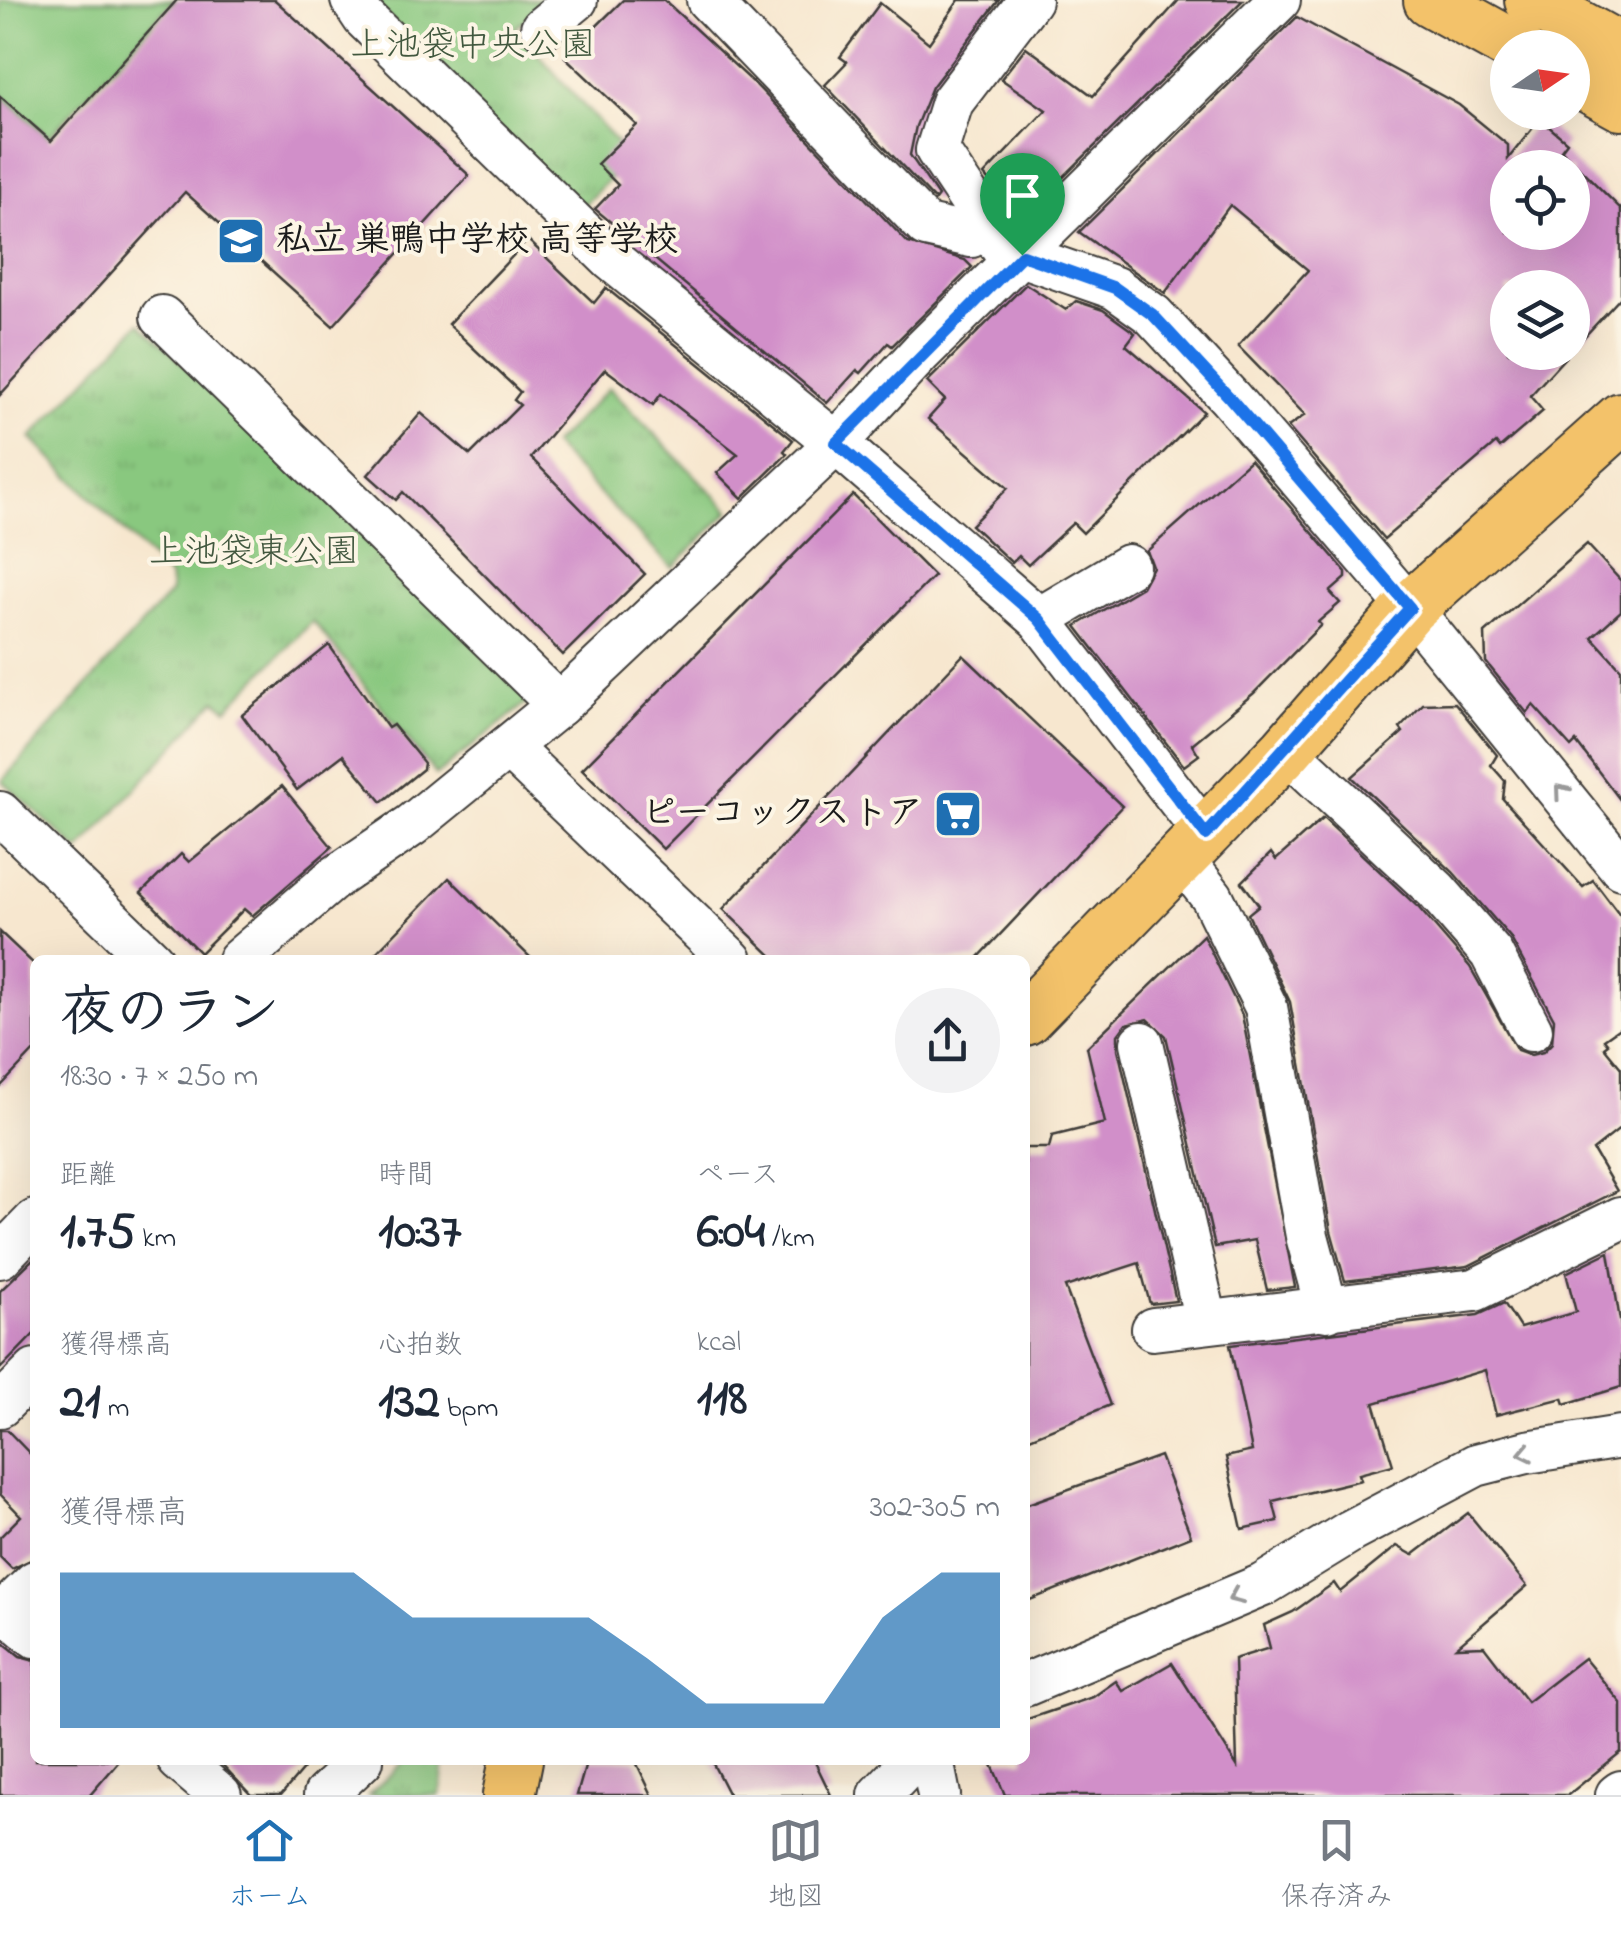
<!DOCTYPE html>
<html lang="ja">
<head>
<meta charset="utf-8">
<style>
  :root { --surface:#fff; --page:#f2f2f3; --text:#1f2937; --muted:#747a83; --line:#e0e1e3; --accent:#1f6fb2 }
  body { margin:0; font-family:"Indie Flower","Klee One",sans-serif; background:var(--page); color:var(--text); height:100vh; display:flex; flex-direction:column; font-size:38px; white-space:nowrap }
  * { box-sizing:border-box; margin:0 }
  p { font-size:32px; color:var(--muted) }
  .icon { flex:none; width:55px; height:55px; fill:none; stroke:currentColor; stroke-width:2; stroke-linecap:round; stroke-linejoin:round }
  .map { position:relative; flex:1; overflow:hidden }
  .drawer { position:absolute; left:30px; top:955px; width:1000px; height:810px; display:flex; flex-direction:column; background:var(--surface); border-radius:15px; box-shadow:0 10px 40px #0002 }
  .drawer>* { flex:none }
  .needle { width:65px; rotate:77deg }
  .controls { position:absolute; left:1490px; top:30px; display:grid; gap:20px }
  .controls a { display:grid; place-items:center; width:100px; height:100px; border-radius:50%; background:var(--surface); box-shadow:0 10px 40px #0002; font-size:50px }
  .pin { position:absolute; display:grid; place-items:center; width:85px; height:85px; color:#fff; margin:-102px -42px; border-radius:50% 50% 50% 0; rotate:-45deg; box-shadow:0 0 10px #0007 }
  .pin .icon { rotate:45deg }
  .round { display:grid; place-items:center; flex:none; width:105px; height:105px; border-radius:52px; background:var(--page) }
  .head { display:flex; align-items:center; justify-content:space-between; height:170px; padding:0 30px }
  h1 { font-size:55px; font-weight:700; line-height:75px }
  .figures { display:grid; grid-template-columns:repeat(3,1fr); gap:15px; height:170px; padding:10px 30px }
  .figures div { display:grid; align-content:center }
  .figures b { font-size:50px; font-weight:700 }
  .figures small { font-size:28px; font-weight:400 }
  .figures p { font-size:28px }
  .chart { height:280px; padding:20px 30px }
  .chart p { display:flex; justify-content:space-between }
  .chart svg { width:100%; height:180px; margin-top:10px; fill:var(--accent); opacity:.7 }
  .tabs { display:flex; justify-content:space-around; align-items:center; height:140px; border-top:2px solid var(--line); background:var(--surface); font-size:28px; color:var(--muted) }
  .tabs a { display:grid; justify-items:center; gap:5px }
  .tabs .on { color:var(--accent) }
  .map>svg:first-child { display:block }
  .park { fill:url(#park-tufts); stroke:#52724e; stroke-width:2.5 }
  .pitch { fill:#89c87f; stroke:#52724e; stroke-width:2.5 }
  .building { fill:#d18fc9; fill-rule:evenodd }
  .lines { fill:none; stroke-linecap:round; stroke-linejoin:round }
  .minor-casing { stroke:#3d3a37; stroke-width:46 }
  .major-casing { stroke:#3d3a37; stroke-width:56 }
  .minor { stroke:#fff; stroke-width:42 }
  .major { stroke:#f3c26a; stroke-width:52 }
  .oneway { stroke:#999 }
  .route-casing { stroke:#fff; stroke-width:20 }
  .route { stroke:#1a73e8; stroke-width:12 }
  .labels { text-anchor:middle; dominant-baseline:central; stroke-width:8; stroke-linejoin:round; paint-order:stroke }
  .park-label { font-size:35px; fill:#42583f; stroke:#fcf5e5 }
  .poi-label { font-size:35px; font-weight:bold; fill:#1c1c1c; stroke:#fcf5e5; text-anchor:start }
</style>
</head>
<body>
<div class="map">
<svg width="1621" height="1795" viewBox="0 0 1621 1795">
  <defs>
    <pattern id="park-tufts" width="24" height="20" patternUnits="userSpaceOnUse" patternTransform="scale(2.5)"><rect width="24" height="20" fill="#89c87f"/><path d="M3 7l-1-3M5 7V3M7 7l1-3M15 17l-1-3M17 17v-4M19 17l1-3" fill="none" stroke="#76ab6d"/></pattern>
  </defs>
  <rect width="100%" height="100%" fill="#fcf5e5"/>
  <filter id="ink" filterUnits="userSpaceOnUse"><feTurbulence type="fractalNoise" baseFrequency=".01" numOctaves="2"/><feDisplacementMap in="SourceGraphic" scale="20" xChannelSelector="R" yChannelSelector="G"/><feConvolveMatrix kernelMatrix="1 2 1 2 8 2 1 2 1" color-interpolation-filters="sRGB"/></filter>
  <filter id="wash" filterUnits="userSpaceOnUse"><feTurbulence type="fractalNoise" baseFrequency=".0048" numOctaves="4" result="noise"/><feDisplacementMap in="SourceGraphic" scale="40" xChannelSelector="R" yChannelSelector="G"/><feGaussianBlur stdDeviation="2.25" result="paint"/><feColorMatrix in="noise" values="0 0 0 0 0 0 0 0 0 0 0 0 0 0 0 0 0 1.4 0 .05"/><feComposite in="paint" operator="in"/></filter>
  <g filter="url(#wash)">
    <rect width="100%" height="100%" fill="#f7e7cf"/>
    <g class="park">
      <path d="M 371,0 L 548,0 L 515,28 L 630,158 L 577,212 Z"/>
      <path d="M 140,323 L 366,536 L 529,701 L 436,775 L 313,621 L 227,709 L 216,700 L 79,851 L 2,781 L 171,592 L 169,576 L 31,438 Z"/>
      <path d="M 609,388 L 730,511 L 672,568 L 552,445 Z"/>
      <path d="M 406,1760 L 444,1761 L 440,1795 L 368,1795 Z"/>
    </g>
    <path class="pitch" d="M 0,0 L 174,0 L 49,137 L 0,94 Z"/>
    <g id="blocks">
      <g class="building">
        <path d="M 177,0 L 275,0 L 469,175 L 333,326 L 185,192 L 0,395 L 0,96 L 51,141 Z"/>
        <path d="M 623,0 L 664,0 L 754,83 L 908,243 L 965,260 L 972,267 L 892,346 L 888,343 L 861,373 L 857,370 L 827,403 L 595,209 L 618,185 L 597,164 L 637,125 L 565,57 Z"/>
        <path d="M 959,0 L 999,0 L 932,87 L 916,126 L 910,155 L 938,196 L 935,200 L 825,85 L 847,62 L 840,57 L 880,3 L 929,43 Z"/>
        <path d="M 1179,0 L 1243,0 L 1021,219 L 984,175 L 1046,110 L 1001,79 L 1026,47 L 1093,96 Z"/>
        <path d="M 1297,17 L 1459,105 L 1508,145 L 1508,159 L 1540,119 L 1567,142 L 1561,150 L 1621,209 L 1621,297 L 1572,350 L 1572,288 L 1508,288 L 1508,352 L 1570,352 L 1530,396 L 1543,411 L 1500,448 L 1496,443 L 1384,539 L 1288,427 L 1305,415 L 1238,346 L 1308,270 L 1230,205 L 1165,293 L 1079,232 ZM 1508,168 L 1572,168 L 1572,232 L 1508,232 Z"/>
        <path d="M 528,240 L 594,303 L 606,288 L 793,440 L 784,451 L 787,454 L 742,498 L 717,473 L 738,454 L 661,394 L 653,405 L 605,369 L 531,458 L 645,574 L 563,655 L 403,492 L 396,500 L 368,475 L 421,413 L 470,455 L 520,405 L 514,400 L 520,392 L 448,324 Z"/>
        <path d="M 1026,284 L 1066,310 L 1076,301 L 1103,310 L 1135,333 L 1126,345 L 1204,412 L 1083,533 L 1073,523 L 1028,565 L 1019,556 L 1012,563 L 971,525 L 1008,488 L 928,419 L 945,400 L 927,382 Z"/>
        <path d="M 1250,460 L 1346,572 L 1346,578 L 1330,592 L 1340,603 L 1318,622 L 1321,625 L 1254,693 L 1192,744 L 1199,755 L 1184,766 L 1076,626 L 1142,587 L 1153,567 L 1147,551 Z"/>
        <path d="M 853,495 L 934,576 L 663,849 L 582,769 Z"/>
        <path d="M 1587,544 L 1621,581 L 1621,611 L 1592,637 L 1621,669 L 1621,801 L 1576,742 L 1571,747 L 1533,705 L 1527,713 L 1486,662 L 1485,633 Z"/>
        <path d="M 329,645 L 388,728 L 393,725 L 424,763 L 423,769 L 382,802 L 343,755 L 297,790 L 242,715 Z"/>
        <path d="M 963,655 L 1122,806 L 976,960 L 776,960 L 723,909 Z"/>
        <path d="M 1455,703 L 1497,755 L 1491,765 L 1505,781 L 1503,799 L 1583,887 L 1593,880 L 1621,917 L 1621,1027 L 1604,1039 L 1608,1044 L 1604,1047 L 1621,1068 L 1621,1128 L 1593,1150 L 1617,1191 L 1468,1266 L 1345,1281 L 1331,1231 L 1290,1002 L 1248,914 L 1259,905 L 1242,882 L 1271,853 L 1276,860 L 1323,818 L 1418,907 L 1470,967 L 1517,1050 L 1531,1055 L 1543,1052 L 1552,1043 L 1554,1019 L 1510,937 L 1453,872 L 1352,777 L 1403,732 L 1400,728 L 1423,704 Z"/>
        <path d="M 282,786 L 332,847 L 252,916 L 244,909 L 200,953 L 141,893 L 181,854 L 189,862 Z"/>
        <path d="M 449,878 L 533,960 L 369,960 Z"/>
        <path d="M 0,932 L 35,965 L 35,1050 L 0,1087 Z"/>
        <path d="M 1203,935 L 1242,1015 L 1295,1287 L 1267,1290 L 1255,1240 L 1215,1247 L 1166,1036 L 1148,1019 L 1126,1024 L 1118,1035 L 1118,1049 L 1176,1301 L 1150,1304 L 1139,1263 L 1065,1287 L 1110,1405 L 1025,1440 L 1025,1148 L 1049,1148 L 1052,1136 L 1105,1123 L 1087,1047 Z"/>
        <path d="M 1609,1252 L 1621,1327 L 1621,1387 L 1565,1404 L 1563,1398 L 1496,1415 L 1485,1370 L 1374,1403 L 1393,1465 L 1359,1474 L 1361,1480 L 1273,1501 L 1278,1521 L 1242,1529 L 1226,1457 L 1252,1451 L 1230,1345 L 1478,1315 L 1504,1303 L 1520,1328 L 1576,1312 L 1566,1273 Z"/>
        <path d="M 35,1257 L 35,1333 L 0,1369 L 0,1291 Z"/>
        <path d="M 0,1430 L 7,1430 L 35,1459 L 35,1558 L 12,1569 L 0,1557 L 0,1537 L 21,1516 L 0,1494 Z"/>
        <path d="M 1160,1456 L 1191,1536 L 1025,1602 L 1025,1505 Z"/>
        <path d="M 1468,1513 L 1527,1586 L 1456,1647 L 1484,1646 L 1527,1702 L 1584,1658 L 1621,1703 L 1621,1752 L 1568,1795 L 1005,1795 L 990,1760 L 1025,1760 L 1025,1720 L 1093,1697 L 1116,1681 L 1123,1691 L 1172,1663 L 1237,1766 L 1234,1659 L 1270,1648 L 1264,1625 L 1293,1612 L 1334,1583 L 1340,1592 L 1397,1546 L 1413,1555 Z"/>
        <path d="M 0,1640 L 20,1656 L 35,1660 L 35,1760 L 120,1760 L 90,1795 L 0,1795 Z"/>
        <path d="M 218,1760 L 311,1760 L 281,1795 L 251,1795 Z"/>
        <path d="M 587,1760 L 635,1760 L 652,1795 L 577,1795 Z"/>
        <path d="M 711,1760 L 814,1760 L 831,1795 L 729,1795 Z"/>
      </g>
    </g>
  </g>
  <g filter="url(#ink)">
    <use href="#blocks" fill-opacity="0" stroke="#3d3a37" stroke-width="2.5"/>
    <g class="lines">
      <g class="minor-casing">
        <g id="minor">
          <path d="M 352,0 L 364,18 L 612,260 L 836,443 L 1039,619 L 1206,835"/>
          <path d="M 708,0 L 926,226 L 971,236 L 983,225"/>
          <path d="M 1030,0 L 952,102 L 937,150 L 1003,249 L 1115,288 L 1153,315 L 1230,398 L 1410,608 L 1621,868"/>
          <path d="M 542,28 L 576,0"/>
          <path d="M 162,317 L 559,705"/>
          <path d="M 1039,619 L 1128,566"/>
          <path d="M 508,747 L 731,960"/>
          <path d="M 1286,750 L 1436,890 L 1491,953 L 1531,1030"/>
          <path d="M 0,813 L 152,960"/>
          <path d="M 1183,860 L 1212,897 L 1266,1007 L 1307,1236 L 1327,1310"/>
          <path d="M 239,960 L 333,879 L 412,825 L 559,705 L 836,443 L 921,352 L 1279,0"/>
          <path d="M 1142,1043 L 1206,1321"/>
          <path d="M 0,1257 L 35,1221"/>
          <path d="M 1153,1329 L 1475,1290 L 1621,1218"/>
          <path d="M 0,1406 L 35,1371"/>
          <path d="M 5,1611 L 35,1636"/>
          <path d="M 0,1616 L 35,1582"/>
          <path d="M 1025,1685 L 1263,1585 L 1351,1531 L 1476,1465 L 1527,1452 L 1621,1437"/>
          <path d="M 179,1760 L 220,1795"/>
          <path d="M 932,1760 L 939,1795"/>
          <path d="M 325,1795 L 362,1760"/>
          <path d="M 880,1795 L 913,1760"/>
          <path d="M 1617,1795 L 1621,1792"/>
        </g>
      </g>
      <g class="major-casing">
        <g id="major">
          <path d="M 1430,0 L 1517,48"/>
          <path d="M 1531,0 L 1621,50"/>
          <path d="M 1572,77 L 1621,104"/>
          <path d="M 1025,1019 L 1286,750 L 1410,608 L 1621,419"/>
          <path d="M 509,1795 L 516,1760"/>
        </g>
      </g>
      <use href="#minor" class="minor"/>
      <use href="#major" class="major"/>
    </g>
    <defs><path id="oneway-chevron" d="M-2-3.5L2.5 0L-2 3.5" fill="none" stroke-width="1.6" stroke-linecap="round" stroke-linejoin="round" transform="scale(2.5)"/></defs>
    <g class="oneway">
      <use href="#oneway-chevron" transform="translate(1561 791) rotate(-130)"/>
      <use href="#oneway-chevron" transform="translate(1525 1453) rotate(168)"/>
      <use href="#oneway-chevron" transform="translate(1235 1597) rotate(157)"/>
    </g>
  </g>
  <g class="lines" filter="url(#ink)">
    <g class="route-casing">
      <path id="route" d="M 1022,255 L 1115,288 L 1153,315 L 1230,398 L 1410,608 L 1206,835 L 1039,619 L 836,443 Z"/>
    </g>
    <use href="#route" class="route"/>
  </g>
  <defs>
    <g id="school-square" transform="scale(2.5)"><rect x="-9" y="-9" width="18" height="18" rx="4" fill="#1f6fb2" stroke="#fcf5e5"/><path d="M0-5L7-2L0 1L-7-2ZM-4 1L0 2.5L4 1V4Q0 6-4 4Z" fill="#fff"/></g>
    <g id="supermarket-square" transform="scale(2.5)"><rect x="-9" y="-9" width="18" height="18" rx="4" fill="#1f6fb2" stroke="#fcf5e5"/><path d="M-6-5.5h2.5l.6 2H6L4.5 2H-2.5L-4.4-4H-6ZM-1.5 3.2a1.3 1.3 0 1 0 .1 0ZM3 3.2a1.3 1.3 0 1 0 .1 0Z" fill="#fff"/></g>
  </defs>
  <g fill-rule="evenodd">
    <use href="#school-square" x="241" y="241"/>
    <use href="#supermarket-square" x="958" y="814"/>
  </g>
  <g class="labels">
    <g class="park-label">
      <text x="473" y="46">上池袋中央公園</text>
      <text x="254" y="553">上池袋東公園</text>
    </g>
    <g class="poi-label">
      <text x="276" y="241">私立 巣鴨中学校 高等学校</text>
      <text x="923" y="814" text-anchor="end">ピーコックストア</text>
    </g>
  </g>
</svg>
<div class="controls">
<a><svg class="needle" viewBox="-14 -14 28 28"><path d="M0-13l5 13h-10z" fill="#e53935"/><path d="M0 13l5-13h-10z" fill="#747a83"/></svg></a>
<a><svg class="icon" aria-label="locate" viewBox="0 0 24 24"><circle cx="12" cy="12" r="6"/><path d="M12 2v4M12 18v4M2 12h4M18 12h4"/></svg></a>
<a><svg class="icon" aria-label="layers" viewBox="0 0 24 24"><path d="M12 4l9 5-9 5-9-5zM3 14l9 5 9-5"/></svg></a>
</div>
<div class="pin" style="left:1022px;top:255px;background:#1e9e55"><svg class="icon" aria-label="arrive" viewBox="0 0 24 24"><path d="M6 21V4h12l-3 4 3 4H6"/></svg></div>
<section class="drawer">
<div class="head"><div><h1>夜のラン</h1><p>18:30 · 7 × 250 m</p></div><a class="round"><svg class="icon" aria-label="share" viewBox="0 0 24 24"><path d="M12 15V3M7 8l5-5 5 5M5 13v7h14v-7"/></svg></a></div>
<div class="figures">
<div><p>距離</p><b>1.75<small> km</small></b></div>
<div><p>時間</p><b>10:37</b></div>
<div><p>ペース</p><b>6:04<small> /km</small></b></div>
</div>
<div class="figures">
<div><p>獲得標高</p><b>21<small> m</small></b></div>
<div><p>心拍数</p><b>132<small> bpm</small></b></div>
<div><p>kcal</p><b>118</b></div>
</div>
<div class="chart"><p><span>獲得標高</span>302–305 m</p>
<svg viewBox="0 0 160 44" preserveAspectRatio="none"><path d="M0 44V6L10 6L20 6L30 6L40 6L50 6L60 17L70 17L80 17L90 17L100 27L110 38L120 38L130 38L140 17L150 6L160 6V44z"/></svg>
</div>
</section>
</div>
<nav class="tabs">
<a class="on"><svg class="icon" aria-label="home" viewBox="0 0 24 24"><path d="M3 11l9-7 9 7M6 9v11h12V9"/></svg>ホーム</a>
<a><svg class="icon" aria-label="map" viewBox="0 0 24 24"><path d="M3 6l6-2 6 2 6-2v14l-6 2-6-2-6 2zM9 4v14M15 6v14"/></svg>地図</a>
<a><svg class="icon" aria-label="saved" viewBox="0 0 24 24"><path d="M7 4h10v16l-5-4-5 4z"/></svg>保存済み</a>
</nav>
</body>
</html>
